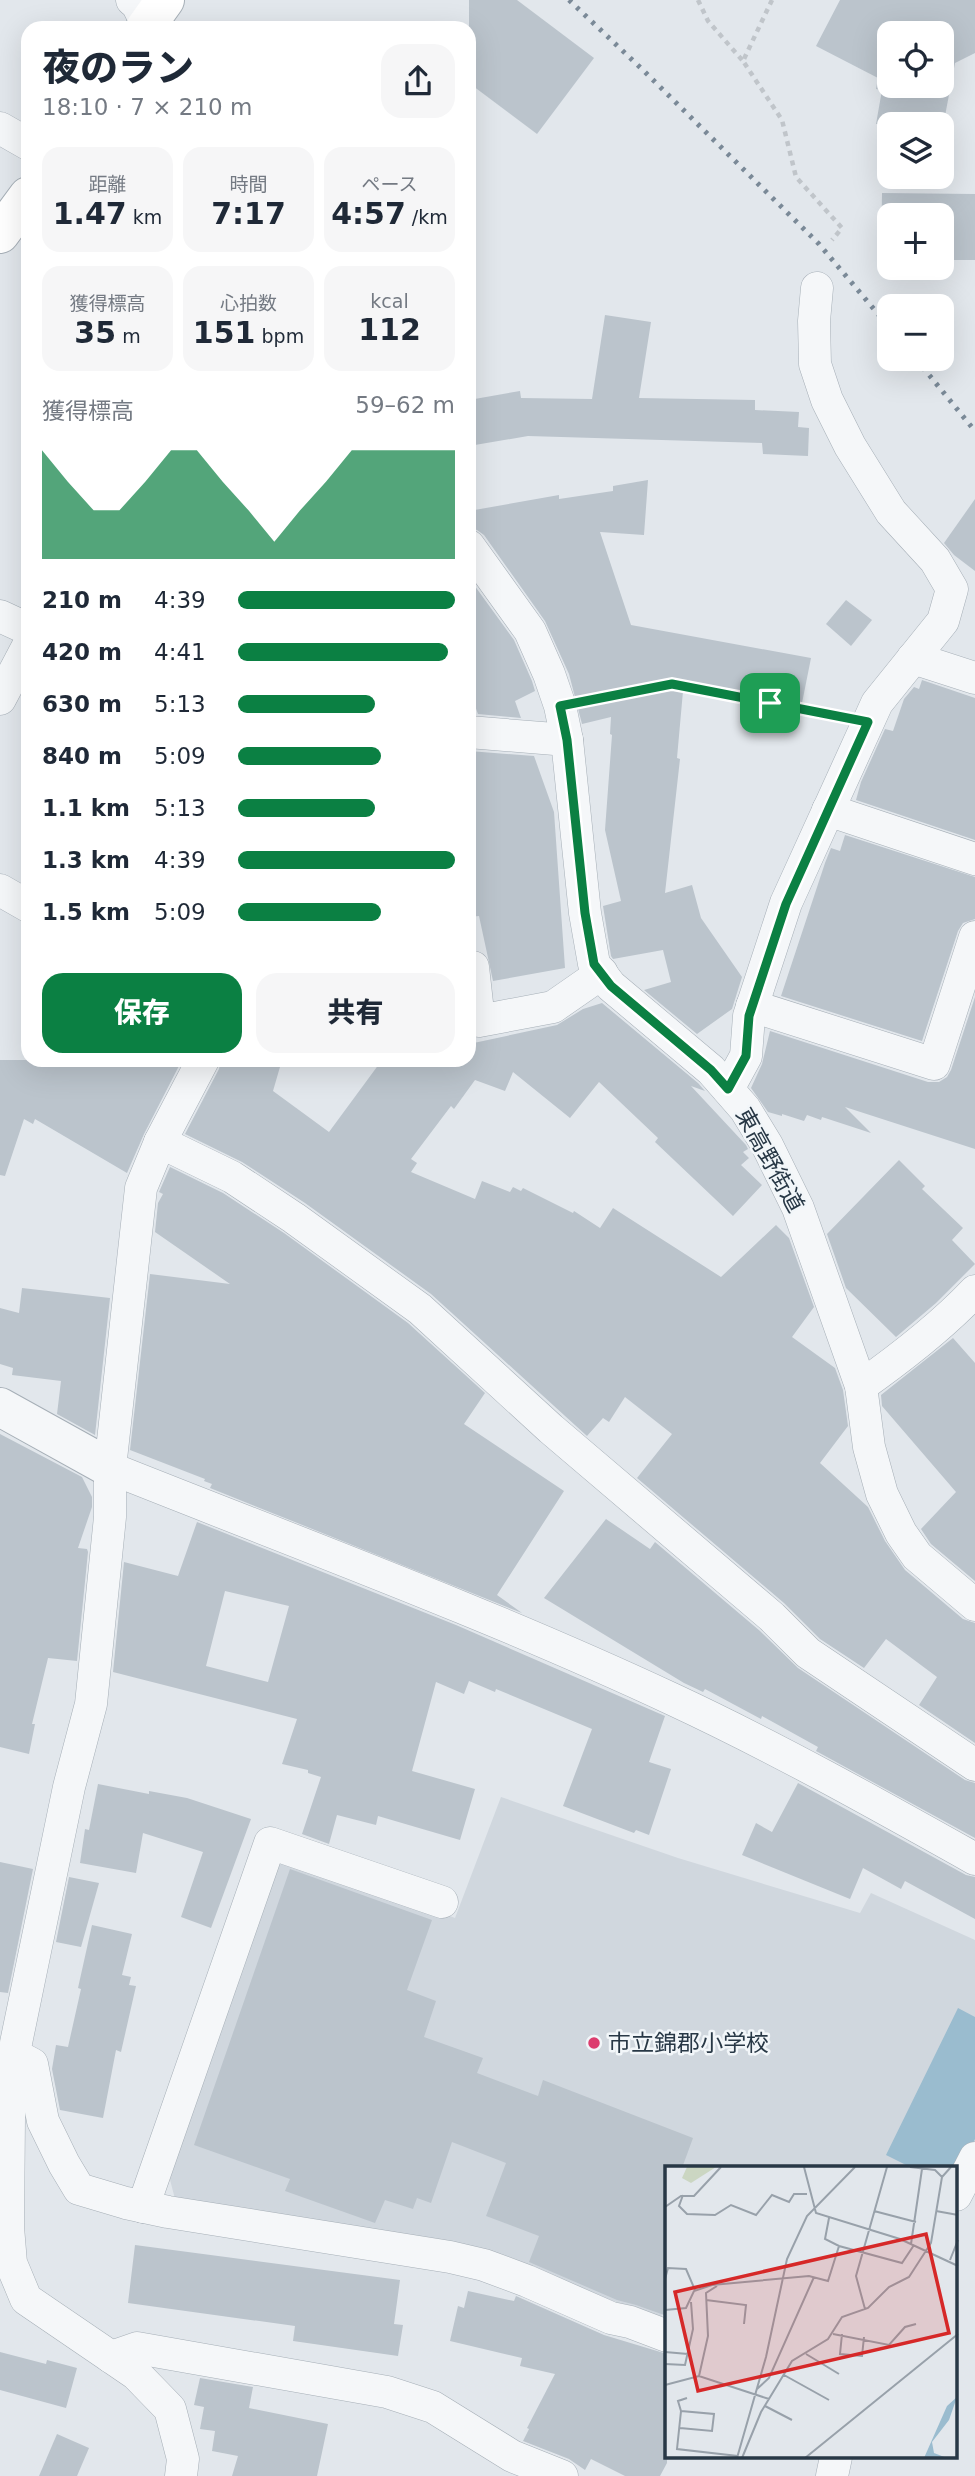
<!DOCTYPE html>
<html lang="ja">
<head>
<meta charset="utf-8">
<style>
  :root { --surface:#fff; --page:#f6f6f7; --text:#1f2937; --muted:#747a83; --accent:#0b8043 }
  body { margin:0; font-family:"DejaVu Sans","Noto Sans JP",sans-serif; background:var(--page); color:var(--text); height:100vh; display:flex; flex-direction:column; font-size:26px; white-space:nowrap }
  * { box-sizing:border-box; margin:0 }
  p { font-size:23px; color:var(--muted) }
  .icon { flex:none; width:38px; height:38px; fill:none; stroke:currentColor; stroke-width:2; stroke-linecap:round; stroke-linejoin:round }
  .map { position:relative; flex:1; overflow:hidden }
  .panel { position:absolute; left:21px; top:21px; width:455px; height:1046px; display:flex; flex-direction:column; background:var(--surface); border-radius:21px; box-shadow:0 7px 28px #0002 }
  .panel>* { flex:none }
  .tools { position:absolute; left:877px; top:21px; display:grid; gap:14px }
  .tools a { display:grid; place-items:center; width:77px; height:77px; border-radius:14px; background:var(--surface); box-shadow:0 7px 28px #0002; font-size:35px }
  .pin { position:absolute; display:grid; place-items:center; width:60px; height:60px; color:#fff; margin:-30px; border-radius:14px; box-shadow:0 4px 10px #0006 }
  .round { display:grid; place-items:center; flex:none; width:74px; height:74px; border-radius:21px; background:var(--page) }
  .head { display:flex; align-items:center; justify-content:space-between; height:119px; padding:0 21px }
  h1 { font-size:38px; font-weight:800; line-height:52px }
  .stats { display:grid; grid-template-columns:repeat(3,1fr); gap:10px; height:119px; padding:7px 21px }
  .stats div { display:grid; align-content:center; border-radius:18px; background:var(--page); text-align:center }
  .stats b { font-size:30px; font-weight:800 }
  .stats small { font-size:19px; font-weight:400 }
  .stats p { font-size:19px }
  .chart { height:196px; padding:14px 21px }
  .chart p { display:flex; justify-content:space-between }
  .chart svg { width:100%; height:126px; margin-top:7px; fill:var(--accent); opacity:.7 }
  .primary-button { display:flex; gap:14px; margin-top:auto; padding:14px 21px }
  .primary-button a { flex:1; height:80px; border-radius:21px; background:var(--accent); color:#fff; font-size:28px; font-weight:800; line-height:80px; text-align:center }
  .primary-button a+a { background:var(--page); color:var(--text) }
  ul { padding:0 21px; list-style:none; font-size:23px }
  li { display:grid; grid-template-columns:112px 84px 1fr; align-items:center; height:52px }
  li i { height:18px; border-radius:9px; background:var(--accent) }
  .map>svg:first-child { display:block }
  .built { fill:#d0d7de }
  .water { fill:#9abccf }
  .building { fill:#bbc4cc; fill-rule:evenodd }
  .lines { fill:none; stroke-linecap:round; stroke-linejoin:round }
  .minor-casing { stroke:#a6afb7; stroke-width:33 }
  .tertiary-casing { stroke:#a6afb7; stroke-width:40 }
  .secondary-casing { stroke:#a6afb7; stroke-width:40 }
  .path { stroke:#c0c5ca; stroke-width:4.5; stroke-dasharray:5 5; stroke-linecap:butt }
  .minor { stroke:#f5f7f9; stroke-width:32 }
  .tertiary { stroke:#f5f7f9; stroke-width:38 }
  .secondary { stroke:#fff; stroke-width:38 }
  .rail { stroke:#7a8997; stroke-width:5; stroke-dasharray:3.5 7; stroke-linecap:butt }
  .route-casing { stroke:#fff; stroke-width:14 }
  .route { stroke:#0b8043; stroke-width:9 }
  .poi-dot { fill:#dc3c6e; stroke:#f2f6f9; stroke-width:2.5 }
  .labels { text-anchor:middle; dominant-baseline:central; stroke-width:5; stroke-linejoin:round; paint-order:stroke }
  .street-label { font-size:23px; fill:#283846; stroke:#f2f6f9 }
  .poi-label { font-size:23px; fill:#283846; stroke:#f2f6f9; text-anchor:start }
  .inset-road { fill:none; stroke:#98a1aa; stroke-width:2 }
  .view { fill:#d62828; fill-opacity:0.15; stroke:#d62828; stroke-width:3.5 }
  .inset-edge { fill:none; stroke:#283846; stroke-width:3.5 }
</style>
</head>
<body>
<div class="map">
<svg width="975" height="2476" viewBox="0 0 975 2476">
  <rect width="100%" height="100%" fill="#e2e7ec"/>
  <path class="built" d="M 501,1797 L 678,1858 L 860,1913 L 871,1893 L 975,1940 L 975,2145 L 956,2168 L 667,2168 L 667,2305 L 661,2317 L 452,2247 L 175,2199 L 168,2172 L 275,1867 L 296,1856 L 455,1918 Z"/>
  <path class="water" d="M 958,2008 L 975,2017 L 975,2139 L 956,2178 L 956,2168 L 912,2168 L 886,2155 Z"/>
  <g class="building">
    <path d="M 469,0 L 517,0 L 594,58 L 537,134 L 469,83 Z"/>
    <path d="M 840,0 L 975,0 L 975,53 L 955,63 L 945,116 L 940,115 L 940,119 L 934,118 L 932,124 L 876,124 L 882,90 L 876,89 L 878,78 L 816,46 ZM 889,33 L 942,33 L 942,86 L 889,86 Z"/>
    <path d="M 882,193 L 975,194 L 975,260 L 942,260 L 942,215 L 889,215 L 889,259 L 881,259 Z"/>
    <path d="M 605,315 L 651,322 L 639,398 L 755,400 L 755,410 L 799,412 L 798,427 L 809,428 L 808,456 L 763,454 L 762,443 L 528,436 L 469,446 L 469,400 L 520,391 L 521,398 L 592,399 Z"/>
    <path d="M 648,480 L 644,535 L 600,532 L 631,625 L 811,658 L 802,703 L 684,680 L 677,758 L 680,759 L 665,893 L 692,885 L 701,918 L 742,977 L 732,1009 L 697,1034 L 644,990 L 671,982 L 663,950 L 613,959 L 611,956 L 603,906 L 621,901 L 605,830 L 612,735 L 610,734 L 611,717 L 582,724 L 569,674 L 545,621 L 484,535 L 477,530 L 469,528 L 469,511 L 559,495 L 559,499 L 613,491 L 613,486 Z"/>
    <path d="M 975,499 L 975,571 L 954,555 L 944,543 Z"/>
    <path d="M 469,578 L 514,640 L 532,681 L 535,691 L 515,701 L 521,718 L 478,714 L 469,690 Z"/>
    <path d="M 846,600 L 872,620 L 851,646 L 826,624 Z"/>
    <path d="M 922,680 L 975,698 L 975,840 L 856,800 L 861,782 L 885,729 L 893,731 L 904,699 L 914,687 L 919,689 Z"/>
    <path d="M 469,751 L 534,756 L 554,812 L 565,968 L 493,981 L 479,916 L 469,917 Z"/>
    <path d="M 845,835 L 975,877 L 975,919 L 963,923 L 958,931 L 922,1041 L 781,996 L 825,863 L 831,848 L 840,851 Z"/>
    <path d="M 975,997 L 975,1149 L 845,1107 L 871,1133 L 822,1117 L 821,1120 L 807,1115 L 804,1121 L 782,1114 L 782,1116 L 768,1112 L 751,1088 L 762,1064 L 770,1031 L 928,1082 L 939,1082 L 947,1077 L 951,1070 Z"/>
    <path d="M 602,1003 L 698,1083 L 705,1091 L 691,1086 L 746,1145 L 748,1149 L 743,1152 L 749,1158 L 741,1165 L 762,1185 L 733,1216 L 655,1142 L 658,1138 L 599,1082 L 570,1118 L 513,1072 L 505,1091 L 475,1080 L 454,1109 L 451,1106 L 411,1159 L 417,1163 L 411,1172 L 475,1199 L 482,1181 L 510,1192 L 513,1187 L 521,1191 L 523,1188 L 573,1213 L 574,1211 L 600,1228 L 613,1208 L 721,1277 L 776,1225 L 789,1238 L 814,1307 L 792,1337 L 835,1368 L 843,1390 L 848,1426 L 820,1463 L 868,1507 L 885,1541 L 905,1570 L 963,1619 L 975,1623 L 975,1743 L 919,1705 L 937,1677 L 886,1639 L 864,1668 L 820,1639 L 784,1603 L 637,1478 L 672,1434 L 625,1397 L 609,1422 L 603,1418 L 587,1436 L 431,1294 L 305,1203 L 242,1162 L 185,1134 L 219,1069 L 221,1060 L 282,1060 L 273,1091 L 329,1132 L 382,1060 L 469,1060 L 469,1044 L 557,1025 L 583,1009 Z"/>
    <path d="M 0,1060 L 182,1060 L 144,1134 L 127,1173 L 35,1119 L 33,1124 L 24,1119 L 5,1176 L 0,1175 Z"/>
    <path d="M 899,1160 L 925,1186 L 922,1189 L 963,1228 L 952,1240 L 975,1264 L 936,1303 L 896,1337 L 846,1288 L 827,1234 Z"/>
    <path d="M 170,1167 L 223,1193 L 284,1233 L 408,1323 L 485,1393 L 464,1424 L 564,1491 L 497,1595 L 522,1613 L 210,1488 L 212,1484 L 204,1481 L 205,1479 L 130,1450 L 150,1274 L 230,1284 L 155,1232 L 158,1203 L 163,1194 L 159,1192 Z"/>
    <path d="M 22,1288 L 110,1298 L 95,1435 L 57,1414 L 61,1381 L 12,1375 L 13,1368 L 0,1364 L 0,1308 L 19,1313 Z"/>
    <path d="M 953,1338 L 975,1363 L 975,1581 L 931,1544 L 921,1529 L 956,1492 L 882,1406 L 881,1395 Z"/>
    <path d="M 0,1434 L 82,1477 L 92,1497 L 92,1507 L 78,1548 L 87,1549 L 88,1552 L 77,1661 L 48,1658 L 32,1724 L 35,1724 L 29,1754 L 0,1747 Z"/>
    <path d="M 606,1519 L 650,1549 L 655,1542 L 760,1631 L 798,1668 L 965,1780 L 975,1783 L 975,1838 L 816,1751 L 818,1747 L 762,1716 L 761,1719 L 705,1689 L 703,1692 L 684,1683 L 544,1598 Z"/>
    <path d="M 197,1522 L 456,1625 L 665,1716 L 649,1762 L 671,1769 L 649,1835 L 636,1830 L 634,1833 L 563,1806 L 592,1729 L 496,1689 L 495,1692 L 469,1681 L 464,1694 L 436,1682 L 412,1771 L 475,1789 L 460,1840 L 378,1816 L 376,1825 L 337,1815 L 329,1844 L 302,1834 L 321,1777 L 308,1773 L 308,1770 L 282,1764 L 297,1719 L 113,1672 L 124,1562 L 178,1576 ZM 225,1591 L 289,1606 L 268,1682 L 206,1666 Z"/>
    <path d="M 798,1783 L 966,1875 L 975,1877 L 975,1919 L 905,1881 L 901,1889 L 863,1868 L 850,1899 L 742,1855 L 756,1823 L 772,1832 Z"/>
    <path d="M 98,1784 L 149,1794 L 149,1791 L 187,1798 L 251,1819 L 211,1928 L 181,1917 L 203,1852 L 143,1833 L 136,1873 L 80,1863 L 85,1829 L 89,1830 Z"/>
    <path d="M 0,1862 L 33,1869 L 8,1993 L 0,1992 Z"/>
    <path d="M 290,1869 L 432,1920 L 407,1990 L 436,2001 L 424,2037 L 483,2058 L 477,2073 L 538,2096 L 543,2080 L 693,2138 L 682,2168 L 667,2168 L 667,2316 L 636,2305 L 617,2300 L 529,2262 L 539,2236 L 486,2216 L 506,2163 L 452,2142 L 431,2203 L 417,2198 L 413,2209 L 385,2200 L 375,2223 L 285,2191 L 290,2179 L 194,2145 Z"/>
    <path d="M 69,1877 L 99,1883 L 81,1947 L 56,1942 Z"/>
    <path d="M 92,1925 L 132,1934 L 122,1975 L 131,1977 L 129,1985 L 136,1986 L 121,2052 L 116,2050 L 103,2118 L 60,2110 L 52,2069 L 56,2045 L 68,2047 L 81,1989 L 78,1988 Z"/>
    <path d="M 135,2245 L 400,2280 L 394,2324 L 403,2325 L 398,2356 L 293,2341 L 295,2326 L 128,2303 Z"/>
    <path d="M 468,2291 L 514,2301 L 516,2296 L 604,2335 L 667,2354 L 667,2463 L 660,2476 L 625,2476 L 591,2459 L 585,2470 L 569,2459 L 523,2441 L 529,2429 L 527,2428 L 555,2374 L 520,2366 L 522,2358 L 450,2341 L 458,2306 L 464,2308 Z"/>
    <path d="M 0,2352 L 46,2364 L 47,2360 L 77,2368 L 66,2408 L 0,2390 Z"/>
    <path d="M 200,2378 L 253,2387 L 249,2408 L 328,2424 L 317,2476 L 232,2476 L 238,2456 L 212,2451 L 215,2431 L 200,2429 L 204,2407 L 194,2405 Z"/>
    <path d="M 57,2434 L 89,2448 L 77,2476 L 39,2476 Z"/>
  </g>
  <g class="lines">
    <g class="minor-casing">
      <g id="minor">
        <path d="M 132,0 L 137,4 L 149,28"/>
        <path d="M 0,128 L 28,144"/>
        <path d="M 469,546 L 530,631 L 549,674 L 560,706 L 567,740 L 585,913 L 594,964 L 611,986 L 711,1070 L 745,1109 L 767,1145 L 798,1208 L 861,1386 L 869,1447 L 882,1494 L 901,1533 L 917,1556 L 975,1605"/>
        <path d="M 0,616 L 28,629"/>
        <path d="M 913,658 L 975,678"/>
        <path d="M 0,699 L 28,646"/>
        <path d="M 469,732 L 567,740"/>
        <path d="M 828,810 L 975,859"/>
        <path d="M 0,890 L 28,906"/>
        <path d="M 473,967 L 479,1021 L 553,1007 L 602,973"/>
        <path d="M 752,1006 L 934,1064 L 975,937"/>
        <path d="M 728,1089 L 746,1056 L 749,1016 L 786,903 L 877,703 L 943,621 L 952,589 L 935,560 L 891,512 L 850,446 L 827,400 L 815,364 L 814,321 L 817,288"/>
        <path d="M 160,1142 L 232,1177 L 294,1218 L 420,1309 L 551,1429 L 772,1617 L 808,1653 L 975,1765"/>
        <path d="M 861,1386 C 902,1357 941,1327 975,1291"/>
        <path d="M 110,1468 C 298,1543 488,1613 672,1699 C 775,1747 875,1803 975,1859"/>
        <path d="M 15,2055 L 32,2064 L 43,2121 L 64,2164 L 79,2189 L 126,2203 L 168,2212 L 450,2257 L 484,2265 L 527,2281 L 611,2318 L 630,2322 L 667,2336"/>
        <path d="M 956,2195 L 975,2158"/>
        <path d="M 143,2207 L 270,1843 L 442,1902"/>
        <path d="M 111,2357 L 137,2348 L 387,2392 L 433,2407 L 512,2456 L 562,2476"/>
        <path d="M 181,2476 L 183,2459 L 170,2409 L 136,2374 L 26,2299 L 11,2263 L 8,2227 L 9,2117 L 16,2043 L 69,1787 L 91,1704 L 110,1517 L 110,1468 L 141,1188 L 160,1142 L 203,1060"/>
        <path d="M 832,2476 L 836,2457"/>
      </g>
    </g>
    <g class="tertiary-casing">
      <path id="tertiary" d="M 0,1407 L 110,1468"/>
    </g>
    <g class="secondary-casing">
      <g id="secondary">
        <path d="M 145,28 L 165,0"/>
        <path d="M 0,234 L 28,196"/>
      </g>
    </g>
    <g class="path">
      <path d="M 698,0 L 708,21 L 743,61"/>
      <path d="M 772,0 L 743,61 L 782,120 L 796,177 L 842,228 L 832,240"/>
      <path d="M 595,700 L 672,684 L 834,715"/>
    </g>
    <use href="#minor" class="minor"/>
    <use href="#tertiary" class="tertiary"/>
    <use href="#secondary" class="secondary"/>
    <g class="rail">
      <path d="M 569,0 L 645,72 L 819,244 L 889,327"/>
      <path d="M 916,359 L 975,431"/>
    </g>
  </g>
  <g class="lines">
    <g class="route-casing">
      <path id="route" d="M 672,684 L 868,722 L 786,904 L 749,1016 L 746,1056 L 728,1089 L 711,1070 L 611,986 L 594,964 L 585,913 L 567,740 L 560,706 Z"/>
    </g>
    <use href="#route" class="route"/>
  </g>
  <circle class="poi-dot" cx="594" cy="2043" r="7"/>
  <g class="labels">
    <g class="street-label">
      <text transform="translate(770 1160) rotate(61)">東高野街道</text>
    </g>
    <g class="poi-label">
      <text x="608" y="2043">市立錦郡小学校</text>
    </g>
  </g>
  <g transform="translate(665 2166)">
    <rect width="292" height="292" fill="#e2e7ec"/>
    <path d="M 22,1 L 51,1 L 26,17 L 17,12 Z" fill="#cbd6c2"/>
    <path d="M 292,231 L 284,254 L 267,276 L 269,287 L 282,292 L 259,292 L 282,240 Z" fill="#9abccf"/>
    <path class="inset-road" d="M 139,1 L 151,47 L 235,73 L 293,100M 245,1 L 270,4 L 277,11M 18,29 L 14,40 L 22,48 L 50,49 L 66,39 L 91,49 L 107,29 L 124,36 L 129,28 L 142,28M 0,41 L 16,30 L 29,30 L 56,1M 209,45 L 251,56M 271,45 L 293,49M 164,52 L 160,73 L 174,80 L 237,97 L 249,79M 246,78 L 257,3M 285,94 L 293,74M 0,113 L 3,102 L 21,103 L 30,124M 41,134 L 81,139 L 79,158M 200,143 L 191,110 L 222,1M 0,144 L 21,142 L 29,125 L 47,119 L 144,110 L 163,115 L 174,80M 168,168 L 224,179 L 240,161 L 251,158M 177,168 L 175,188 L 197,190 L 199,171M 0,186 L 23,188M 141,188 L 174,208M 0,198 L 20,199 L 28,163 L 26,136M 119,209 L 164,234M 34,210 L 43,170 L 41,127 L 52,120M 0,219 L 34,210 L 104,233M 92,223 L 104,212 L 149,111M 22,232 L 13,235 L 16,245 L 12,283 L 73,290M 100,240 L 127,254M 15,262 L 47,265 L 49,248 L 16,245M 72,292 L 101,191 L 122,93 L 142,50 L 190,1M 77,292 L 96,246 L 127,195 L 163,173 L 177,151 L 203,142 L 224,121 L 244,111 L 266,77 L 277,11 L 286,1M 140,292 L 293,168"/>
    <path class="view" d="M 261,68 L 284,167 L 33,225 L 10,126 Z"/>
    <rect width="292" height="292" class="inset-edge"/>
  </g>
</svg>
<div class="tools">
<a><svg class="icon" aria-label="locate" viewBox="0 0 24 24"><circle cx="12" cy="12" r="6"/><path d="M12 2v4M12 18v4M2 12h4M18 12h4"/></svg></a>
<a><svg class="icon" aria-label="layers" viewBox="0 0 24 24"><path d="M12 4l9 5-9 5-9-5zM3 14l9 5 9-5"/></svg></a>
<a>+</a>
<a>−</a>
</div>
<div class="pin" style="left:770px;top:703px;background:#1e9e55"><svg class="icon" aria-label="arrive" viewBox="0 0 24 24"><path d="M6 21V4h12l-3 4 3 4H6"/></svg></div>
<section class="panel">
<div class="head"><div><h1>夜のラン</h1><p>18:10 · 7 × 210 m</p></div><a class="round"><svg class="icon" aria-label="share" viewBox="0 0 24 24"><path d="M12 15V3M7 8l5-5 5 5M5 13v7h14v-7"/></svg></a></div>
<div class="stats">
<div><p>距離</p><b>1.47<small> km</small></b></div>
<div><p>時間</p><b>7:17</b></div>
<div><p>ペース</p><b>4:57<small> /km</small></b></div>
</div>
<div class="stats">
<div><p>獲得標高</p><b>35<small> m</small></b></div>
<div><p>心拍数</p><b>151<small> bpm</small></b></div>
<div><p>kcal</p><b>112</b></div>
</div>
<div class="chart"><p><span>獲得標高</span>59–62 m</p>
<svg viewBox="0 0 160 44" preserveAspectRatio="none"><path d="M0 44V6L10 17L20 27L30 27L40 17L50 6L60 6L70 17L80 27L90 38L100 27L110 17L120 6L130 6L140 6L150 6L160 6V44z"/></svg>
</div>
<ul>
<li><b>210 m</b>4:39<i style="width:100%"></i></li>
<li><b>420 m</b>4:41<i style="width:97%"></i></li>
<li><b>630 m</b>5:13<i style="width:63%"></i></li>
<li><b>840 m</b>5:09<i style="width:66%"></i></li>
<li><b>1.1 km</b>5:13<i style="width:63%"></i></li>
<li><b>1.3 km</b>4:39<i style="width:100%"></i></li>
<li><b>1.5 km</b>5:09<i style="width:66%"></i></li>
</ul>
<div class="primary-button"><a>保存</a><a>共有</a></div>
</section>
</div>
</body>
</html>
